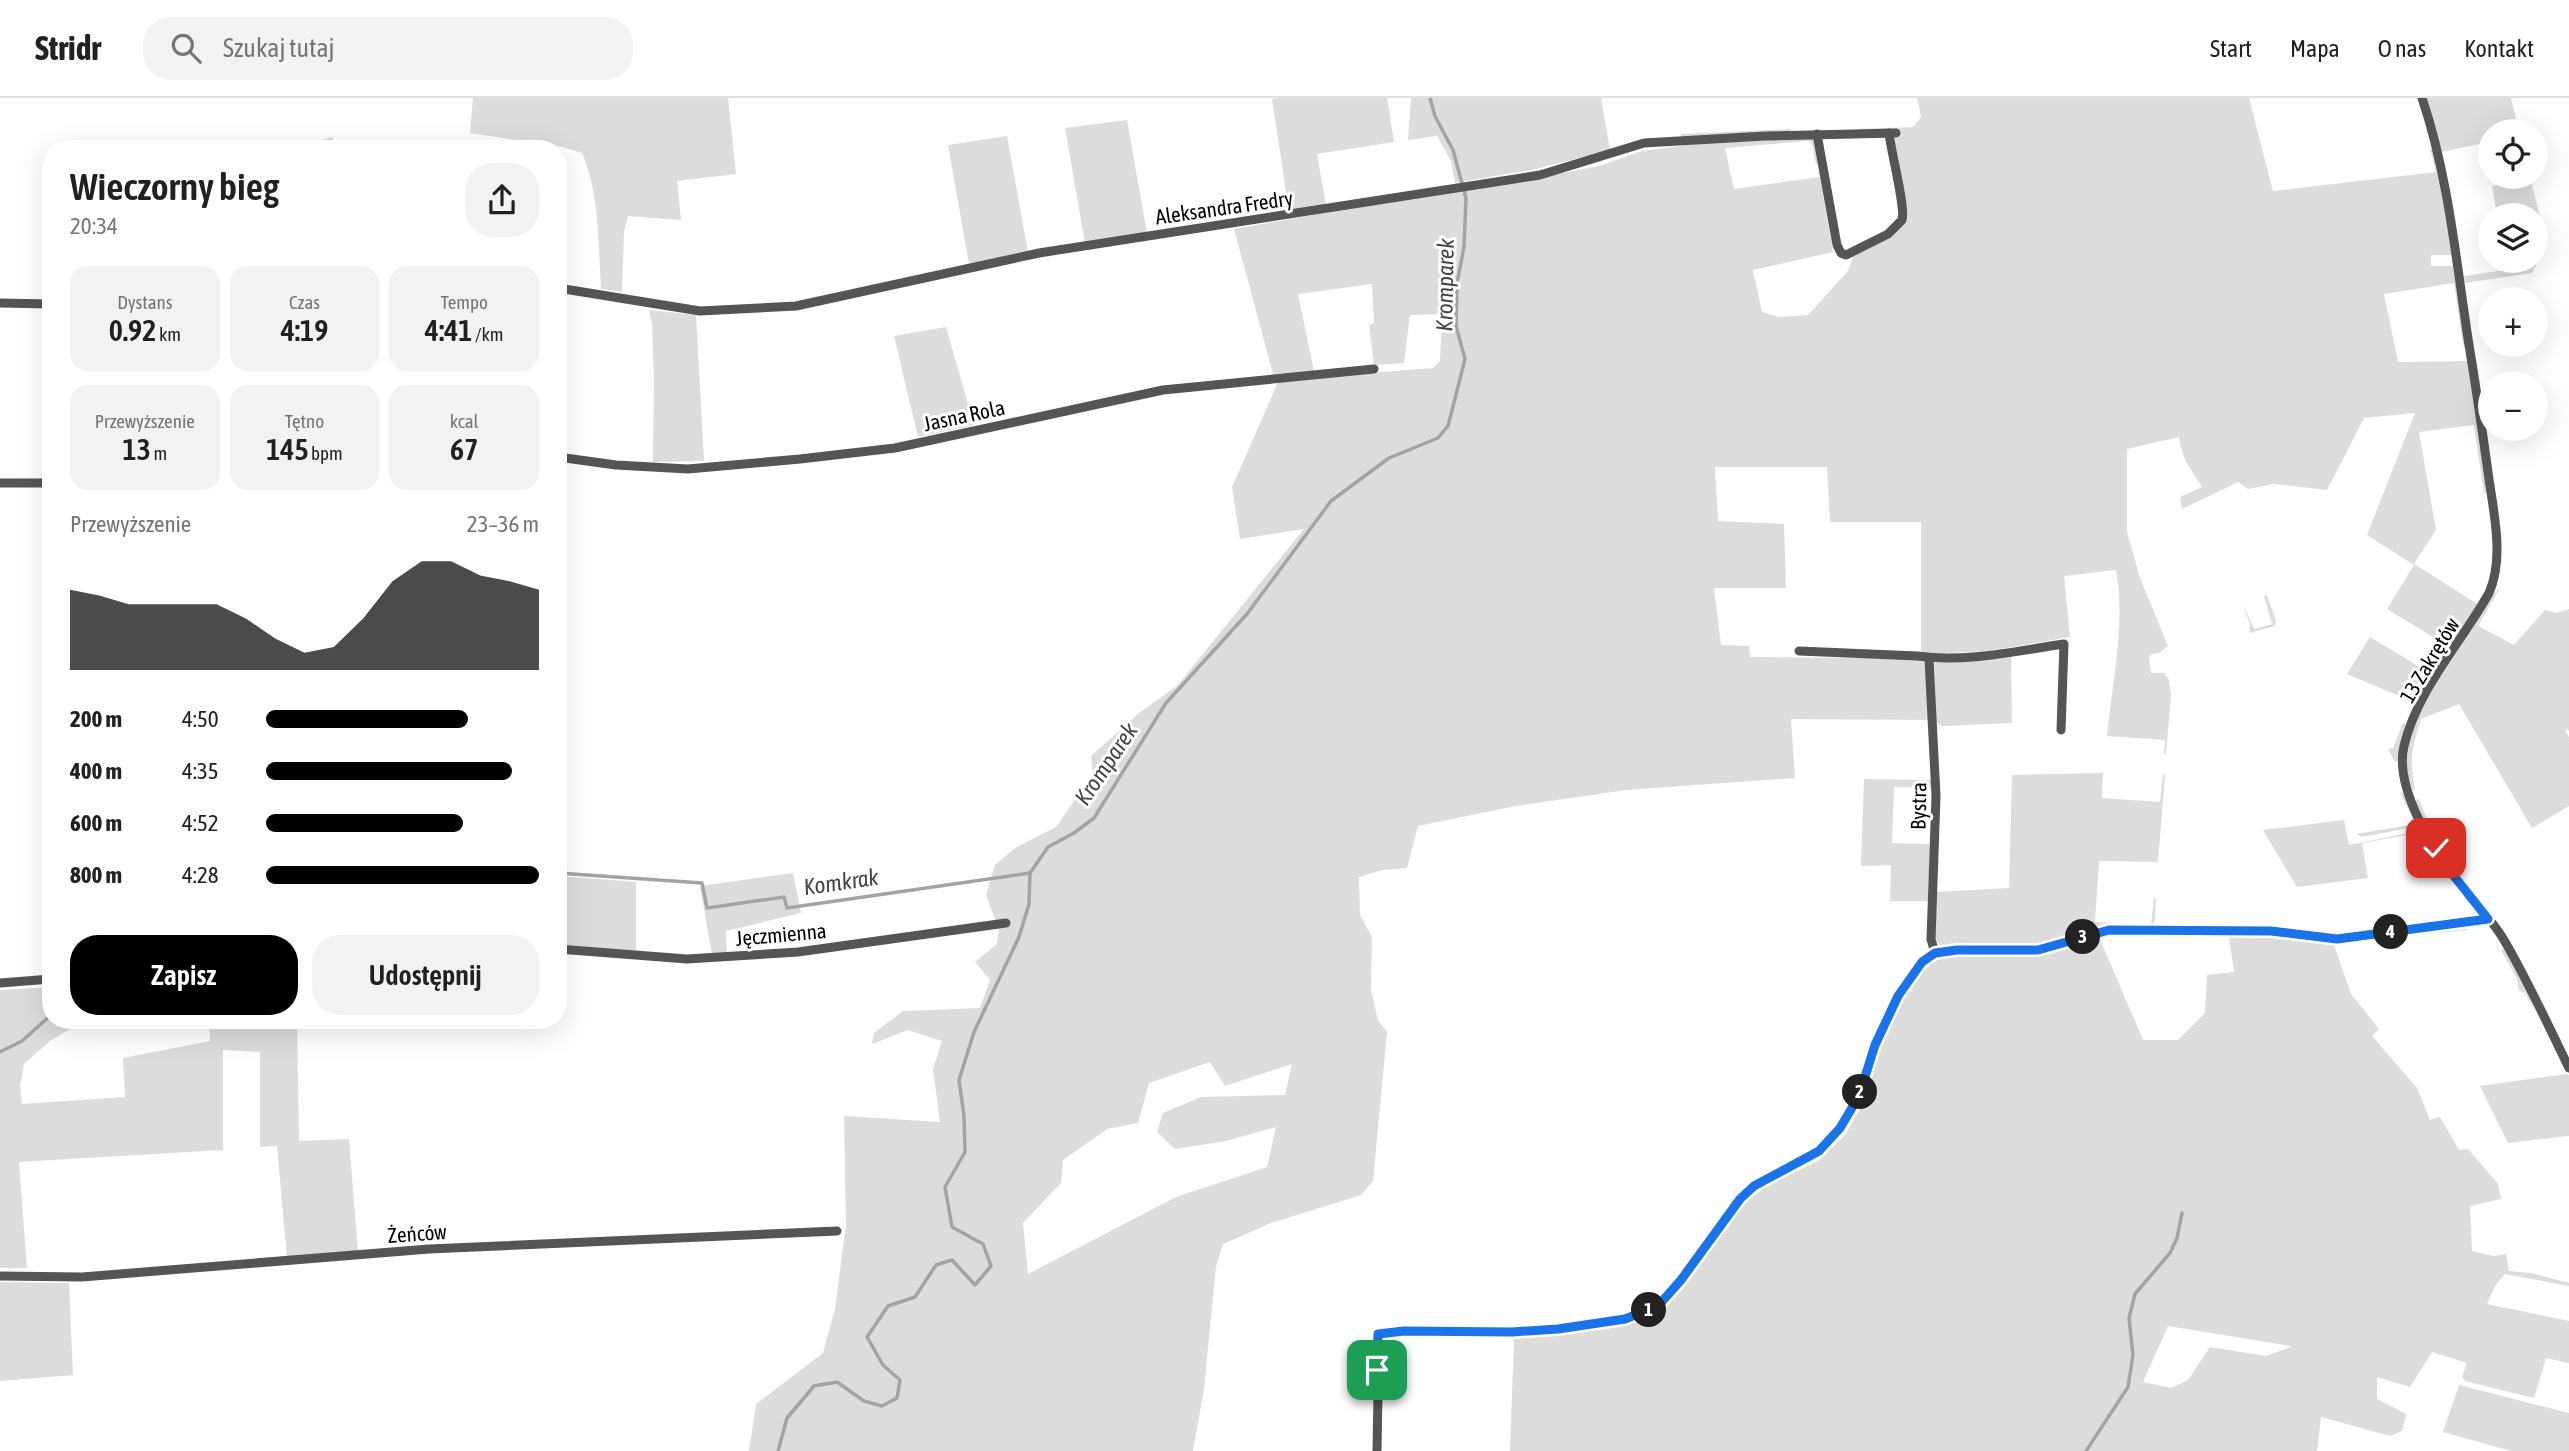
<!DOCTYPE html>
<html lang="pl">
<head>
<meta charset="utf-8">
<style>
  :root { --surface:#fff; --page:#f2f2f2; --text:#202124; --muted:#757577; --line:#e0e0e0; --accent:#000 }
  body { margin:0; font-family:"Asap Condensed",sans-serif; background:var(--page); color:var(--text); height:100vh; display:flex; flex-direction:column; font-size:26px; white-space:nowrap }
  * { box-sizing:border-box; margin:0 }
  p { font-size:23px; color:var(--muted) }
  .icon { flex:none; width:38px; height:38px; fill:none; stroke:currentColor; stroke-width:2; stroke-linecap:round; stroke-linejoin:round }
  .map { position:relative; flex:1; overflow:hidden }
  .drawer { position:absolute; left:42px; top:42px; width:525px; height:889px; display:flex; flex-direction:column; background:var(--surface); border-radius:28px; box-shadow:0 7px 28px #0002 }
  .drawer>* { flex:none }
  .tools { position:absolute; left:2478px; top:21px; display:grid; gap:14px }
  .tools a { display:grid; place-items:center; width:70px; height:70px; border-radius:50%; background:var(--surface); box-shadow:0 7px 28px #0002; font-size:35px }
  .pin { position:absolute; display:grid; place-items:center; width:60px; height:60px; color:#fff; margin:-30px; border-radius:14px; box-shadow:0 4px 10px #0006 }
  .km { position:absolute; width:35px; height:35px; margin:-18px; border-radius:50%; background:#222; color:#fff; font-size:19px; line-height:35px; text-align:center }
  .round { display:grid; place-items:center; flex:none; width:74px; height:74px; border-radius:28px; background:var(--page) }
  .summary { display:flex; align-items:center; justify-content:space-between; height:119px; padding:0 28px }
  h1 { font-size:38px; font-weight:600; line-height:52px }
  .stats { display:grid; grid-template-columns:repeat(3,1fr); gap:10px; height:119px; padding:7px 28px }
  .stats div { display:grid; align-content:center; border-radius:18px; background:var(--page); text-align:center }
  .stats b { font-size:30px; font-weight:600 }
  .stats small { font-size:19px; font-weight:400 }
  .stats p { font-size:19px }
  .chart { height:196px; padding:14px 28px }
  .chart p { display:flex; justify-content:space-between }
  .chart svg { width:100%; height:126px; margin-top:7px; fill:var(--accent); opacity:.7 }
  .action { display:flex; gap:14px; margin-top:auto; padding:14px 28px }
  .action a { flex:1; height:80px; border-radius:28px; background:var(--accent); color:#fff; font-size:28px; font-weight:600; line-height:80px; text-align:center }
  .action a+a { background:var(--page); color:var(--text) }
  ul { padding:0 28px; list-style:none; font-size:23px }
  li { display:grid; grid-template-columns:112px 84px 1fr; align-items:center; height:52px }
  li i { height:18px; border-radius:9px; background:var(--accent) }
  header { display:flex; align-items:center; gap:42px; box-sizing:border-box; height:98px; padding:0 35px; background:var(--surface); border-bottom:2px solid var(--line) }
  header strong { font-size:33px }
  nav { display:flex; gap:38px; margin-inline-start:auto; font-size:24px }
  .search { width:490px; height:63px; background:var(--page); display:flex; align-items:center; gap:18px; box-sizing:border-box; padding:0 24px; border-radius:28px; color:var(--muted); font-size:26px }
  .map>svg:first-child { display:block }
  .green { fill:#dcdcdc; fill-rule:evenodd }
  .lines { fill:none; stroke-linecap:round; stroke-linejoin:round }
  .stream { stroke:#a3a3a3; stroke-width:3.5 }
  .minor { stroke:#555; stroke-width:9 }
  .route-casing { stroke:#fff; stroke-width:14 }
  .route { stroke:#1a73e8; stroke-width:9 }
  .labels { text-anchor:middle; dominant-baseline:central; stroke-width:6; stroke-linejoin:round; paint-order:stroke }
  .street-label { font-size:21px; fill:#000; stroke:#fff }
  .water-label { font-size:23px; font-style:italic; fill:#444; stroke:#fff }
</style>
</head>
<body>
<header>
<strong>Stridr</strong>
<div class="search"><svg class="icon" aria-label="search" viewBox="0 0 24 24"><circle cx="10" cy="10" r="6"/><path d="M15 15l6 6"/></svg>Szukaj tutaj</div>
<nav><a>Start</a><a>Mapa</a><a>O nas</a><a>Kontakt</a></nav>
</header>
<div class="map">
<svg width="2569" height="1353" viewBox="0 0 2569 1353">
  <rect width="100%" height="100%" fill="#fff"/>
  <g class="green">
    <path d="M 473,0 L 728,0 L 736,76 L 677,83 L 681,122 L 628,118 L 624,133 L 622,194 L 601,191 C 598,145 600,97 582,55 L 563,49 L 470,35 Z"/>
    <path d="M 1280,0 L 1387,0 L 1394,44 L 1317,56 L 1326,107 L 1289,113 L 1272,1 Z"/>
    <path d="M 1411,0 L 1601,0 L 1610,52 L 1536,71 L 1455,85 L 1451,63 L 1437,38 L 1408,42 Z"/>
    <path d="M 1917,0 L 2249,0 L 2273,93 L 2436,74 L 2430,51 L 2434,49 L 2452,157 L 2431,157 L 2431,168 L 2453,168 L 2465,247 L 2463,247 L 2454,185 L 2384,196 L 2398,264 L 2469,263 L 2487,394 L 2484,396 L 2474,327 L 2419,334 L 2436,432 L 2414,466 L 2479,507 L 2451,550 L 2387,511 L 2414,467 L 2367,437 L 2415,315 L 2364,320 L 2327,392 L 2274,386 L 2248,391 L 2238,384 L 2182,411 L 2180,399 L 2202,389 C 2191,372 2181,359 2179,339 L 2127,351 L 2127,434 L 2140,480 L 2168,548 L 2159,555 L 2152,556 L 2149,559 L 2151,575 L 2164,575 L 2169,582 L 2171,598 L 2166,655 L 2164,657 L 2165,642 L 2107,638 C 2112,587 2126,523 2116,472 L 2064,478 L 2070,539 L 1989,553 L 1924,556 L 1921,552 L 1921,424 L 1830,424 L 1827,369 L 1715,369 L 1718,423 L 1784,426 L 1786,490 L 1714,490 L 1721,547 L 1749,548 L 1750,559 L 1920,561 L 1926,566 L 1929,622 L 1791,621 L 1795,680 L 1626,692 L 1516,708 L 1418,728 L 1407,770 L 1383,772 L 1359,779 L 1360,817 L 1372,839 L 1371,892 L 1378,922 L 1387,934 L 1373,1083 L 1361,1097 L 1271,1125 L 1223,1146 L 1216,1168 L 1204,1291 L 1193,1353 L 749,1353 L 756,1306 L 823,1255 L 835,1211 L 846,1127 L 844,1018 L 940,1024 L 933,971 L 942,943 L 908,932 L 872,946 L 874,935 L 903,913 L 980,910 L 990,882 L 975,864 L 997,846 L 999,832 L 986,797 L 995,767 L 1015,750 L 1056,729 L 1093,676 L 1091,658 L 1139,615 L 1177,588 L 1304,431 L 1240,441 L 1232,389 L 1279,282 L 1433,270 L 1440,263 L 1442,216 L 1410,217 L 1404,265 L 1374,267 L 1369,227 L 1374,225 L 1372,186 L 1298,196 L 1314,273 L 1273,276 L 1234,131 L 1469,89 L 1526,82 L 1599,68 L 1642,53 L 1710,44 L 1806,39 L 1814,41 L 1819,65 L 1816,67 L 1812,46 L 1809,43 L 1725,50 L 1734,91 L 1820,79 L 1833,154 L 1753,172 L 1762,214 L 1779,219 L 1808,217 L 1848,173 L 1854,156 L 1904,122 L 1893,47 L 1897,34 L 1867,33 L 1859,31 L 1913,29 L 1921,19 ZM 1210,964 L 1225,988 L 1292,966 L 1285,997 L 1201,999 L 1163,1015 L 1157,1034 L 1175,1051 L 1226,1043 L 1276,1029 L 1267,1069 L 1176,1099 L 1028,1176 L 1023,1125 L 1061,1085 L 1063,1062 L 1107,1031 L 1138,1025 L 1149,985 Z"/>
    <path d="M 2426,0 L 2511,0 L 2519,33 L 2490,33 L 2490,44 L 2441,54 Z"/>
    <path d="M 1127,22 L 1147,135 L 1085,145 L 1065,30 Z"/>
    <path d="M 1791,31 L 1790,34 L 1683,39 L 1680,36 Z"/>
    <path d="M 1007,38 L 1028,155 L 969,166 L 948,47 Z"/>
    <path d="M 333,39 L 333,51 L 285,51 Z"/>
    <path d="M 2530,80 L 2547,145 L 2532,175 L 2465,185 L 2464,178 L 2505,172 L 2504,163 L 2536,163 L 2536,117 L 2497,117 L 2492,88 Z"/>
    <path d="M 649,212 L 696,217 L 704,363 L 653,364 L 654,283 L 652,225 Z"/>
    <path d="M 946,229 L 974,327 L 918,339 L 894,238 Z"/>
    <path d="M 2501,488 L 2478,528 L 2514,547 L 2545,512 L 2556,515 L 2569,511 L 2569,633 L 2567,631 L 2566,633 L 2569,639 L 2569,708 L 2532,730 L 2459,606 L 2421,621 C 2412,651 2409,660 2415,692 L 2412,692 C 2410,683 2406,674 2406,665 C 2403,614 2467,542 2492,497 Z"/>
    <path d="M 2267,497 L 2276,523 L 2275,528 L 2250,535 L 2250,526 L 2242,504 L 2254,531 L 2272,526 L 2264,498 Z"/>
    <path d="M 2370,539 L 2433,577 L 2416,605 L 2347,576 Z"/>
    <path d="M 2011,557 L 2012,625 L 1946,628 L 1941,628 L 1936,623 L 1934,565 Z"/>
    <path d="M 2403,625 L 2406,627 L 2399,662 L 2395,664 L 2388,651 L 2393,650 Z"/>
    <path d="M 2103,675 L 2102,700 L 2160,704 L 2163,675 L 2165,678 L 2158,764 L 2099,763 L 2095,824 L 2151,826 L 2154,800 L 2156,801 L 2155,822 L 2152,828 L 2095,831 L 2069,841 L 2037,849 L 1940,849 L 1934,837 L 1935,794 L 2009,790 L 2012,677 Z"/>
    <path d="M 1864,681 L 1932,682 L 1932,690 L 1894,689 L 1892,745 L 1930,746 L 1928,803 L 1890,803 L 1891,767 L 1861,768 Z"/>
    <path d="M 2402,694 L 2417,723 L 2415,729 L 2362,739 L 2356,736 L 2416,726 L 2400,695 Z"/>
    <path d="M 2418,700 L 2433,734 L 2451,763 L 2448,763 L 2432,738 L 2415,704 Z"/>
    <path d="M 2344,722 L 2349,747 L 2418,733 L 2419,735 L 2362,745 L 2368,780 L 2297,789 L 2263,732 Z"/>
    <path d="M 793,775 L 801,815 L 726,833 L 727,855 L 712,857 L 700,788 Z"/>
    <path d="M 2445,777 L 2477,812 L 2476,820 L 2330,838 L 2164,828 L 2165,826 L 2286,828 L 2337,836 L 2471,818 L 2475,813 Z"/>
    <path d="M 558,778 L 636,784 L 636,854 L 558,846 Z"/>
    <path d="M 2467,829 L 2469,832 L 2372,842 L 2374,840 Z"/>
    <path d="M 2190,836 L 2262,840 L 2264,836 L 2286,837 L 2289,842 L 2333,847 L 2364,841 L 2364,843 L 2334,847 L 2351,896 L 2379,931 L 2372,938 L 2417,990 L 2430,1022 L 2440,1019 L 2459,1052 L 2468,1051 L 2498,1086 L 2501,1101 L 2470,1108 L 2472,1153 L 2494,1158 L 2506,1156 L 2509,1173 L 2532,1175 L 2569,1185 L 2569,1188 L 2505,1176 L 2495,1188 L 2487,1206 L 2569,1223 L 2569,1265 L 2546,1260 L 2534,1300 L 2465,1283 L 2462,1279 L 2467,1265 L 2432,1254 L 2410,1289 L 2377,1279 L 2377,1301 L 2406,1316 L 2402,1333 L 2390,1338 L 2321,1319 L 2317,1353 L 1510,1353 L 1514,1241 L 1559,1237 L 1628,1226 L 1661,1212 L 1680,1194 L 1744,1104 L 1774,1084 L 1818,1063 L 1845,1037 L 1867,999 L 1880,945 L 1903,900 L 1936,858 L 2025,856 L 2099,839 L 2143,942 L 2178,942 L 2205,915 L 2207,877 L 2234,874 L 2229,839 L 2184,839 ZM 2168,1228 L 2291,1248 L 2291,1249 L 2266,1258 L 2210,1249 L 2188,1282 L 2171,1290 L 2143,1284 Z"/>
    <path d="M 2505,851 L 2534,908 L 2533,909 L 2524,894 L 2519,893 L 2517,881 L 2501,852 Z"/>
    <path d="M 51,889 L 51,922 L 86,922 L 51,942 L 24,966 L 20,988 L 22,1006 L 125,999 L 123,960 L 210,943 L 209,922 L 297,922 L 299,1043 L 349,1041 L 358,1154 L 287,1160 L 277,1048 L 260,1049 L 260,954 L 223,952 L 223,1052 L 19,1064 L 27,1170 L 0,1170 L 0,892 Z"/>
    <path d="M 2566,976 L 2569,977 L 2569,1038 L 2508,1045 L 2480,988 Z"/>
    <path d="M 0,1184 L 69,1185 L 73,1277 L 0,1283 Z"/>
    <path d="M 2459,1287 L 2569,1315 L 2569,1353 L 2511,1353 L 2443,1334 Z"/>
  </g>
  <g class="lines">
    <g class="stream">
      <path d="M 558,775 L 702,785 L 707,810 L 784,799 L 787,810 L 1030,775"/>
      <path d="M 0,954 L 22,943 L 51,917"/>
      <path d="M 778,1353 L 787,1320 L 814,1288 L 837,1284 L 864,1303 L 882,1308 L 897,1300 L 900,1282 L 883,1267 L 867,1239 L 888,1208 L 915,1199 L 936,1167 L 952,1162 L 975,1187 L 991,1168 L 983,1146 L 952,1129 L 945,1089 L 965,1054 L 964,1018 L 959,982 L 974,934 L 1019,839 L 1029,806 L 1030,775 L 1048,749 L 1074,735 L 1094,720 L 1166,605 L 1247,516 L 1331,403 L 1389,360 L 1438,340 L 1448,328 L 1465,261 L 1456,228 L 1457,185 L 1464,149 L 1466,100 L 1453,52 L 1435,18 L 1430,0"/>
      <path d="M 2086,1353 L 2128,1289 L 2133,1257 L 2129,1220 L 2135,1196 L 2170,1155 L 2177,1140 L 2182,1115"/>
    </g>
    <g class="minor">
      <path d="M 2422,0 C 2449,80 2456,164 2469,247 C 2476,289 2482,331 2488,374 C 2493,412 2505,459 2489,495 C 2461,545 2417,592 2404,648 C 2394,690 2433,751 2457,783 C 2473,803 2491,820 2504,842 C 2528,883 2548,927 2569,970"/>
      <path d="M 1817,36 L 1837,147 L 1841,155 L 1846,157 L 1888,136 L 1902,122 C 1906,110 1891,54 1889,35"/>
      <path d="M 558,190 L 700,213 L 796,208 L 1039,155 L 1540,77 L 1644,45 L 1765,38 L 1896,35"/>
      <path d="M 0,205 L 51,206"/>
      <path d="M 558,359 L 616,367 L 688,371 L 800,361 L 895,350 L 1163,292 L 1374,271"/>
      <path d="M 0,385 L 51,385"/>
      <path d="M 1799,553 L 1917,558 C 1965,565 2016,553 2064,546 L 2061,632"/>
      <path d="M 1929,561 L 1936,698 L 1931,841 L 1935,855"/>
      <path d="M 558,851 L 687,861 L 798,854 L 1006,825"/>
      <path d="M 0,885 L 51,881"/>
      <path d="M 0,1178 L 82,1179 L 429,1151 L 837,1133"/>
      <path d="M 1377,1353 L 1379,1236 L 1404,1233 L 1512,1234 L 1558,1231 L 1625,1221 L 1658,1208 L 1681,1182 L 1739,1101 L 1754,1088 L 1819,1053 L 1841,1029 L 1859,998 L 1875,947 L 1898,898 L 1922,865 L 1935,855 L 1957,852 L 2038,852 L 2109,832 L 2271,833 L 2337,841 L 2489,821"/>
    </g>
  </g>
  <g class="lines">
    <g class="route-casing">
      <path id="route" d="M 1377,1272 L 1378,1236 L 1404,1233 L 1512,1234 L 1558,1231 L 1625,1221 L 1658,1208 L 1681,1182 L 1740,1101 L 1754,1088 L 1819,1053 L 1840,1030 L 1859,998 L 1875,947 L 1898,898 L 1922,864 L 1935,855 L 1957,852 L 2038,852 L 2109,832 L 2271,833 L 2337,841 L 2488,821 L 2450,773 L 2436,750"/>
    </g>
    <use href="#route" class="route"/>
  </g>
  <g class="labels">
    <g class="street-label">
      <text transform="translate(1224 109) rotate(-8)">Aleksandra Fredry</text>
      <text transform="translate(964 317) rotate(-12)">Jasna Rola</text>
      <text transform="translate(2429 562) rotate(-59)">13 Zakrętów</text>
      <text transform="translate(1918 708) rotate(-89)">Bystra</text>
      <text transform="translate(781 836) rotate(-5)">Jęczmienna</text>
      <text transform="translate(417 1135) rotate(-4)">Żeńców</text>
    </g>
    <g class="water-label">
      <text transform="translate(1445 187) rotate(-89)">Kromparek</text>
      <text transform="translate(1106 666) rotate(-56)">Kromparek</text>
      <text transform="translate(841 784) rotate(-8)">Komkrak</text>
    </g>
  </g>
</svg>
<div class="tools">
<a><svg class="icon" aria-label="locate" viewBox="0 0 24 24"><circle cx="12" cy="12" r="6"/><path d="M12 2v4M12 18v4M2 12h4M18 12h4"/></svg></a>
<a><svg class="icon" aria-label="layers" viewBox="0 0 24 24"><path d="M12 4l9 5-9 5-9-5zM3 14l9 5 9-5"/></svg></a>
<a>+</a>
<a>−</a>
</div>
<div class="pin" style="left:1377px;top:1272px;background:#1e9e55"><svg class="icon" aria-label="arrive" viewBox="0 0 24 24"><path d="M6 21V4h12l-3 4 3 4H6"/></svg></div>
<div class="pin" style="left:2436px;top:750px;background:#d93025"><svg class="icon" aria-label="check" viewBox="0 0 24 24"><path d="M5 12l5 5 9-10"/></svg></div>
<b class="km" style="left:1649px;top:1212px">1</b>
<b class="km" style="left:1860px;top:994px">2</b>
<b class="km" style="left:2083px;top:839px">3</b>
<b class="km" style="left:2391px;top:834px">4</b>
<section class="drawer">
<div class="summary"><div><h1>Wieczorny bieg</h1><p>20:34</p></div><a class="round"><svg class="icon" aria-label="share" viewBox="0 0 24 24"><path d="M12 15V3M7 8l5-5 5 5M5 13v7h14v-7"/></svg></a></div>
<div class="stats">
<div><p>Dystans</p><b>0.92<small> km</small></b></div>
<div><p>Czas</p><b>4:19</b></div>
<div><p>Tempo</p><b>4:41<small> /km</small></b></div>
</div>
<div class="stats">
<div><p>Przewyższenie</p><b>13<small> m</small></b></div>
<div><p>Tętno</p><b>145<small> bpm</small></b></div>
<div><p>kcal</p><b>67</b></div>
</div>
<div class="chart"><p><span>Przewyższenie</span>23–36 m</p>
<svg viewBox="0 0 160 44" preserveAspectRatio="none"><path d="M0 44V16L10 18L20 21L30 21L40 21L50 21L60 26L70 33L80 38L90 36L100 26L110 13L120 6L130 6L140 11L150 13L160 16V44z"/></svg>
</div>
<ul>
<li><b>200 m</b>4:50<i style="width:74%"></i></li>
<li><b>400 m</b>4:35<i style="width:90%"></i></li>
<li><b>600 m</b>4:52<i style="width:72%"></i></li>
<li><b>800 m</b>4:28<i style="width:100%"></i></li>
</ul>
<div class="action"><a>Zapisz</a><a>Udostępnij</a></div>
</section>
</div>
</body>
</html>
